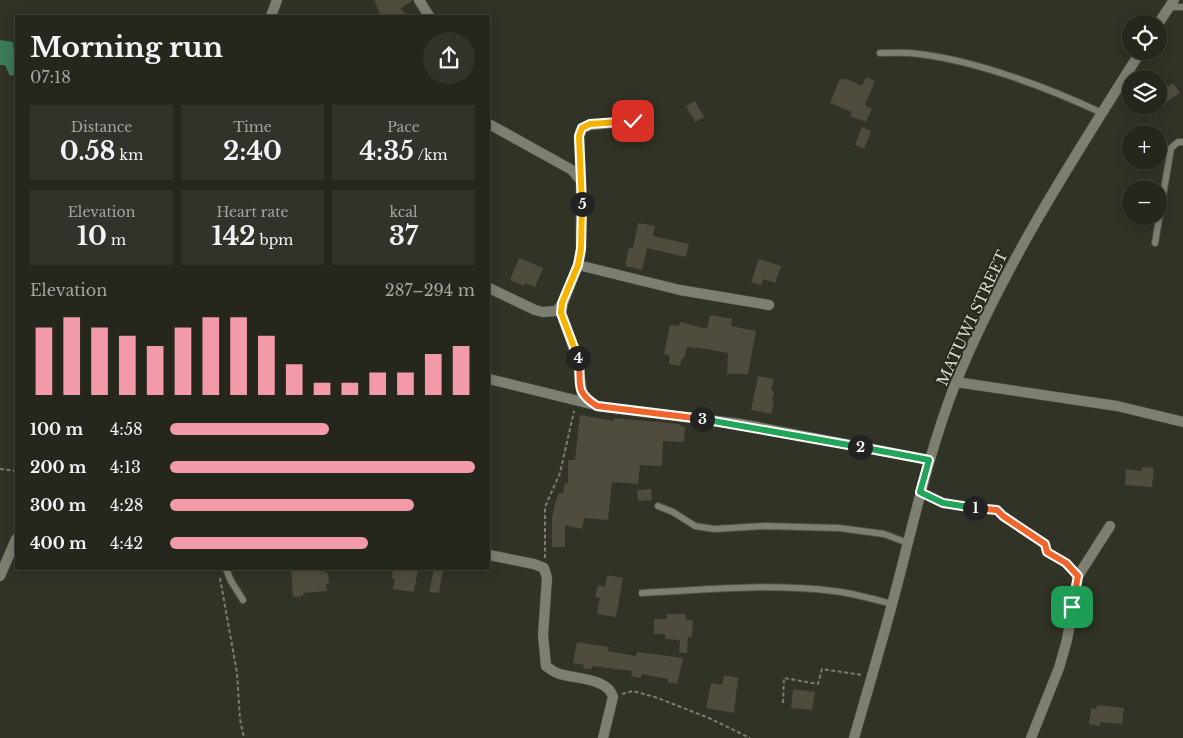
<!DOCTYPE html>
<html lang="en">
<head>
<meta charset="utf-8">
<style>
  :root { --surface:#25261c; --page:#313229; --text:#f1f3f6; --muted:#a3a5a3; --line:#42433b; --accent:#f39aa9 }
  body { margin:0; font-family:"Libre Baskerville",serif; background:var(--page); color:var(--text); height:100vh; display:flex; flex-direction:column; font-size:19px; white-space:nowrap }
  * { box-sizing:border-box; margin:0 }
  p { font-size:16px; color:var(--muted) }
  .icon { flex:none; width:28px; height:28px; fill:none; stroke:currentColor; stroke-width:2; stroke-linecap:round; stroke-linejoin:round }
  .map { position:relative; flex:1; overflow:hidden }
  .panel { position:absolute; left:15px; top:15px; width:475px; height:555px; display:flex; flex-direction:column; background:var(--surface); border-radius:0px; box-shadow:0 2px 12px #0003,0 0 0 1px var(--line) }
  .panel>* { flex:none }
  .tools { position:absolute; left:1122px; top:15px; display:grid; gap:10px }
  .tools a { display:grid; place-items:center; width:45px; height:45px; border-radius:50%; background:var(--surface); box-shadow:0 2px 12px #0003,0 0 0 1px var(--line); font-size:25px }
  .pin { position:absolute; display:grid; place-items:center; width:42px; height:42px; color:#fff; margin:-21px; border-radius:10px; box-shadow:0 2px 8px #0006 }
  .km { position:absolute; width:25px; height:25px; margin:-12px; border-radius:50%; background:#222; color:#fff; font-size:14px; line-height:25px; text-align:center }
  .round { display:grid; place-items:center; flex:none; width:52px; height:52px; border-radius:26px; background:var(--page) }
  .headline { display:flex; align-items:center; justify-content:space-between; height:85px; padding:0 15px }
  h1 { font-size:28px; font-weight:700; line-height:38px }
  .figures { display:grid; grid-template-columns:repeat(3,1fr); gap:8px; height:85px; padding:5px 15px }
  .figures div { display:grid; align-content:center; border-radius:0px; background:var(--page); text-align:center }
  .figures b { font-size:25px; font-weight:700 }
  .figures small { font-size:14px; font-weight:400 }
  .figures p { font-size:14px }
  .chart { height:140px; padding:10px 15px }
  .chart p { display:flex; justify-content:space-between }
  .chart svg { width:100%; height:90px; margin-top:5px; stroke:var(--accent); stroke-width:6 }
  ul { padding:0 15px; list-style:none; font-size:16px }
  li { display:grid; grid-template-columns:80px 60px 1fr; align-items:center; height:38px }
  li i { height:12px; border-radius:6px; background:var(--accent) }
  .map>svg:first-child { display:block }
  .water { fill:#3a7b58 }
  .building { fill:#504c3d }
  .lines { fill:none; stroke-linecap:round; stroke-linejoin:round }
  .lane-casing { stroke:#4e5044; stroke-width:8 }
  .street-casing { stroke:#4e5044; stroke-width:11 }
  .path { stroke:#7b7d72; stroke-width:2; stroke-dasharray:4 2.5; stroke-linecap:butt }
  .lane { stroke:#7d8070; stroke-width:6 }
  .street { stroke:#7d8070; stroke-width:10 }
  .split-1-casing { stroke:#fff; stroke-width:10 }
  .split-2-casing { stroke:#fff; stroke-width:10 }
  .split-3-casing { stroke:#fff; stroke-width:10 }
  .split-4-casing { stroke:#fff; stroke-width:10 }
  .split-5-casing { stroke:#fff; stroke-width:10 }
  .split-6-casing { stroke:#fff; stroke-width:10 }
  .split-1 { stroke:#f0652b; stroke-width:6 }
  .split-2 { stroke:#22a559; stroke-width:6 }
  .split-3 { stroke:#22a559; stroke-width:6 }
  .split-4 { stroke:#f0652b; stroke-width:6 }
  .split-5 { stroke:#f5b400; stroke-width:6 }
  .split-6 { stroke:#f5b400; stroke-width:6 }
  .labels { text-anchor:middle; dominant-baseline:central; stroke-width:4; stroke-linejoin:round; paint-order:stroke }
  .street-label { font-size:15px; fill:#d7d9d0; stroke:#27291c }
</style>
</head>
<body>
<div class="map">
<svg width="1183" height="738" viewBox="0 0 1183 738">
  <rect width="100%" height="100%" fill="#313326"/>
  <path class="water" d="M 0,40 L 13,42 L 16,74 L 10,76 L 5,65 L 0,65 Z"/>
  <g class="building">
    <path d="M 374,0 L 412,0 L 412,1 L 401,8 L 407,16 L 381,16 Z"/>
    <path d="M 866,77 L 875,81 L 865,105 L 872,109 L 866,122 L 850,116 L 852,112 L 830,103 L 840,79 L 843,80 L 844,78 L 862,86 Z"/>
    <path d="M 1173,83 L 1180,93 L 1165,103 L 1159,102 L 1159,84 L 1169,86 Z"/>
    <path d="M 695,101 L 704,117 L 695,122 L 686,106 Z"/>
    <path d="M 862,127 L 871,131 L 864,149 L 855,145 Z"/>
    <path d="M 638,223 L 655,226 L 653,236 L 689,244 L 686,257 L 647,248 L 642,270 L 625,266 L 629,247 L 633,248 Z"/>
    <path d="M 519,258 L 543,268 L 535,287 L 525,283 L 524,286 L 510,280 Z"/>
    <path d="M 759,259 L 781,266 L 775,283 L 763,279 L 761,285 L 751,282 Z"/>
    <path d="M 710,315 L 732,319 L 731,326 L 756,331 L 748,374 L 727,374 L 728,353 L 695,347 L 695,348 L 687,347 L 684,358 L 682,358 L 680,366 L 669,364 L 670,356 L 664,354 L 670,325 L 679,326 L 680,322 L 707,329 Z"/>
    <path d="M 758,376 L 774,379 L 771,391 L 774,391 L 772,401 L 774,401 L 771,414 L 751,410 Z"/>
    <path d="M 580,415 L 614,421 L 614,418 L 680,424 L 680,426 L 685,427 L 684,442 L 663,441 L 662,466 L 640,465 L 638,484 L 612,482 L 608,520 L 584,518 L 582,529 L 565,525 L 565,547 L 552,547 L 552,519 L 555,504 L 559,493 L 563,494 L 565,483 L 568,483 L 568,460 L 575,460 Z"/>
    <path d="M 1142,467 L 1154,468 L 1152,487 L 1125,485 L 1126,469 L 1142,471 Z"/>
    <path d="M 651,489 L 652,500 L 638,501 L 637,490 Z"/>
    <path d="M 291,569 L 325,569 L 325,573 L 328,573 L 329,584 L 326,584 L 327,591 L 303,593 L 303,596 L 293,597 Z"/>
    <path d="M 393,569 L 418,569 L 414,592 L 393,589 L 395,579 L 392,579 Z"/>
    <path d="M 434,569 L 443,569 L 439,593 L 429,592 Z"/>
    <path d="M 607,575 L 623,578 L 616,617 L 597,614 L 600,598 L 595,597 L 598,585 L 605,587 Z"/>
    <path d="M 667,614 L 686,614 L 686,620 L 693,620 L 692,637 L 688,637 L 687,653 L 679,653 L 680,640 L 665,639 L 665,634 L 654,634 L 654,619 L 667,619 Z"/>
    <path d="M 577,642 L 609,647 L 608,651 L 636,656 L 637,652 L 683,658 L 677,684 L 668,682 L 668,679 L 642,674 L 641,678 L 631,676 L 632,671 L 592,666 L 592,669 L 583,668 L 584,665 L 573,663 Z"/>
    <path d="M 724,675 L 738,678 L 734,713 L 706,708 L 711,683 L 722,685 Z"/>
    <path d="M 793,689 L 815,692 L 812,710 L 791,708 Z"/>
    <path d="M 1097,705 L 1124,708 L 1122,724 L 1100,722 L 1100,726 L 1089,724 L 1091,708 L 1096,709 Z"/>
  </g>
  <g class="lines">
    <g class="lane-casing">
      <g id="lane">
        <path d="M 1169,7 L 1183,7"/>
        <path d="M 880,53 C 893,53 906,52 919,54 C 977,61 1049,88 1102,113"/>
        <path d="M 1155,243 L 1171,148 L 1178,142 L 1183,142"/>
        <path d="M 658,506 L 673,512 L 695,526 L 714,529 L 765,526 L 839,528 L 884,534 L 908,543"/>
        <path d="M 226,569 L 231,581 L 243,600"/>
        <path d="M 642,593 C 705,590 770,583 833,591 C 853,593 873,599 892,604"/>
      </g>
    </g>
    <g class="street-casing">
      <g id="street">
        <path d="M 419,0 L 429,16"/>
        <path d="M 271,16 L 277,0"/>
        <path d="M 1158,24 L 1174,0"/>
        <path d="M 489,124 L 572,170 L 581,181 L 581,249 L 578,265 L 563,303 L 561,313 L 577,357 L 582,393 L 587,399 L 597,406 L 741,424 L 929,460"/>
        <path d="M 581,180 L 579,136 L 582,128 L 590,125 L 633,121"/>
        <path d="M 578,265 L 680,290 L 769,305"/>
        <path d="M 489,288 L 535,310 L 543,312 L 556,311 L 563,303"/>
        <path d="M 489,379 L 591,404"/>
        <path d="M 956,382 L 1117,406 L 1183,422"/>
        <path d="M 489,555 L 534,564 L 544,568 L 547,578 L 543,635 L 546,666 C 550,669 555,673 560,674 C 576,679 608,678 613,697 L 603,738"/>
        <path d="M 0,576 L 16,539"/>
        <path d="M 854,738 C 870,682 887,626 901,570 C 917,507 932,443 956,382 C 1004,265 1074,157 1141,51"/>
        <path d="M 1031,738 L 1059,668 L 1067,640 L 1078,576 L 1110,526"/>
      </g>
    </g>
    <g class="path">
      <path d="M 0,469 L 16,471"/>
      <path d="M 929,496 C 952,507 973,507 997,510 L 1003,516 L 1045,544 L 1047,552 L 1066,563 L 1071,569"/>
      <path d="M 545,558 L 545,507 L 560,473 L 574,411"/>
      <path d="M 220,578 L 237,673 L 240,719 L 244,738"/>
      <path d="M 622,694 L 633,691 L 655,697 L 709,718 L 750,738"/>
      <path d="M 783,703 L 784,678 L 818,684 L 822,669 L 862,675"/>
    </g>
    <use href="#lane" class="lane"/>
    <use href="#street" class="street"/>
  </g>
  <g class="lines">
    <g class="split-1-casing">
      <path id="split-1" d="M 975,508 L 997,510 L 1003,516 L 1045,544 L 1047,552 L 1066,563 L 1078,576 L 1072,607"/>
    </g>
    <g class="split-2-casing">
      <path id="split-2" d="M 860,447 L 929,460 L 920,492 L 943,503 L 975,508"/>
    </g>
    <g class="split-3-casing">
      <path id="split-3" d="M 702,419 L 860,447"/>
    </g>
    <g class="split-4-casing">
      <path id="split-4" d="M 578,358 C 583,383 572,390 597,406 L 702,419"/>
    </g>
    <g class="split-5-casing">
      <path id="split-5" d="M 578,358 L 561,313 L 562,303 L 578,265 L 581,249 L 582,204"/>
    </g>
    <g class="split-6-casing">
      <path id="split-6" d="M 582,204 L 579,136 L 582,128 L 590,124 L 633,121"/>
    </g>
    <use href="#split-1" class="split-1"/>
    <use href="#split-2" class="split-2"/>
    <use href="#split-3" class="split-3"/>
    <use href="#split-4" class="split-4"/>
    <use href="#split-5" class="split-5"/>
    <use href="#split-6" class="split-6"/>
  </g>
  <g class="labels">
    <g class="street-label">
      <text transform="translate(972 318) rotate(-65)">MATUWI STREET</text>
    </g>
  </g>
</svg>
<div class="tools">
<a><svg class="icon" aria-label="locate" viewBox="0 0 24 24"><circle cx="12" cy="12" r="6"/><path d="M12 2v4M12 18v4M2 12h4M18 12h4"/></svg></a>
<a><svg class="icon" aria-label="layers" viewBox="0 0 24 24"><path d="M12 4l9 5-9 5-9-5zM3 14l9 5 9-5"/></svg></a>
<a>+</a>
<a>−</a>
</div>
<div class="pin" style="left:1072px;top:607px;background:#1e9e55"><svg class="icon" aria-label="arrive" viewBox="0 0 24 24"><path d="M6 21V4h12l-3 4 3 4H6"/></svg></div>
<div class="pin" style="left:633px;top:121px;background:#d93025"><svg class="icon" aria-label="check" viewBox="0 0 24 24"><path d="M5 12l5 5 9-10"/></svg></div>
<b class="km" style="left:975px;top:508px">1</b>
<b class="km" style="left:860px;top:447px">2</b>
<b class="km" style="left:702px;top:419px">3</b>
<b class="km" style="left:578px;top:358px">4</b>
<b class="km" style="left:582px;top:204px">5</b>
<section class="panel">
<div class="headline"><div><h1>Morning run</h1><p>07:18</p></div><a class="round"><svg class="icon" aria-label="share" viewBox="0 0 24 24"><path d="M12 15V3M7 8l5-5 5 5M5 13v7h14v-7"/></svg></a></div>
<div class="figures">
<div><p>Distance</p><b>0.58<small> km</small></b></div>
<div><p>Time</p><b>2:40</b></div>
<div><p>Pace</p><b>4:35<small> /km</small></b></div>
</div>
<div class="figures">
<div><p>Elevation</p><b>10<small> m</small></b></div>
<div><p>Heart rate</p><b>142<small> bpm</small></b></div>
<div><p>kcal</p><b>37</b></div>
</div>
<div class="chart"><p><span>Elevation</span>287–294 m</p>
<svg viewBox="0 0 160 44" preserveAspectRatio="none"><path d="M5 44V11M15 44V6M25 44V11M35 44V15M45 44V20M55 44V11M65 44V6M75 44V6M85 44V15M95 44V29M105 44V38M115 44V38M125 44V33M135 44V33M145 44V24M155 44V20"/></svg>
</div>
<ul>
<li><b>100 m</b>4:58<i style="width:52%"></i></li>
<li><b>200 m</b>4:13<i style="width:100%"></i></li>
<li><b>300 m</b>4:28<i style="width:80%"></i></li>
<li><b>400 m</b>4:42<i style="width:65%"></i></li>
</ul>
</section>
</div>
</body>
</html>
